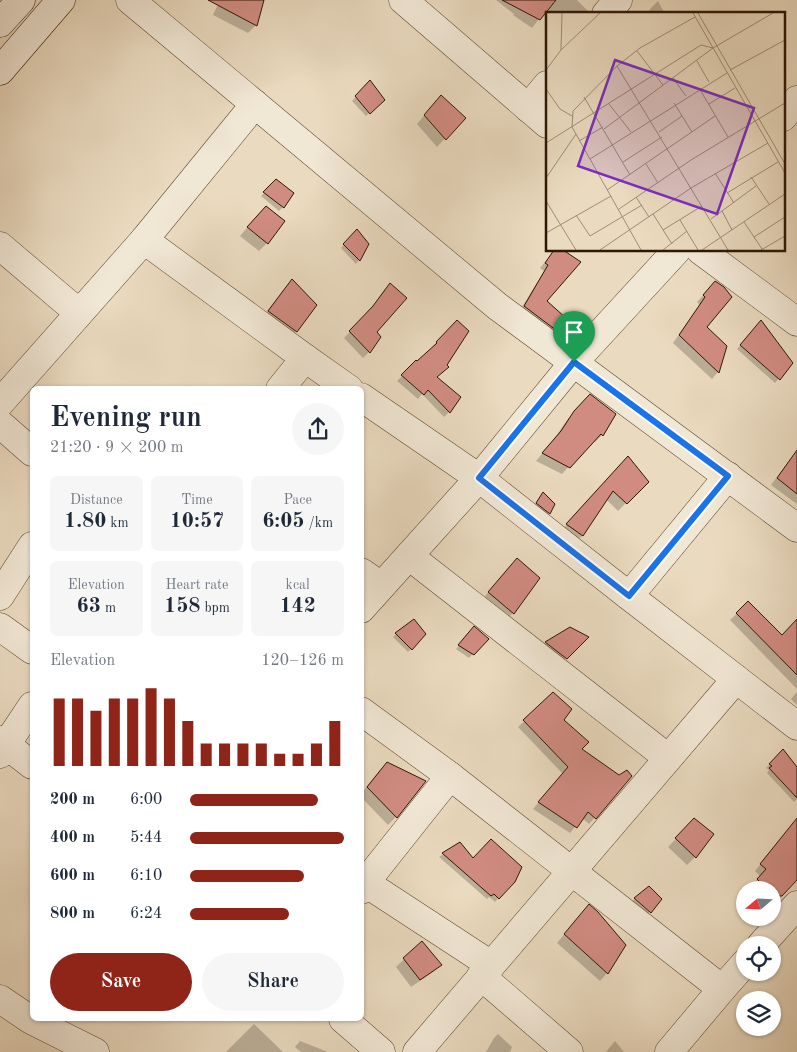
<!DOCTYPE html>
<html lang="en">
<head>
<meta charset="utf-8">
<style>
  :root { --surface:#fff; --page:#f6f6f7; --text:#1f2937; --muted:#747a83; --accent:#8f2418 }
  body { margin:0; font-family:"Old Standard TT",serif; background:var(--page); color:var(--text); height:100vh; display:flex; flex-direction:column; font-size:19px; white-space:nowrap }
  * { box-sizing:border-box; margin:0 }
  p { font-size:16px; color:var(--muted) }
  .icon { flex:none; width:28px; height:28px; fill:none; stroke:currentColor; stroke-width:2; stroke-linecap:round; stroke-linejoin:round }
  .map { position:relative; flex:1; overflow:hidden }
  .panel { position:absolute; left:30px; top:386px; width:334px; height:635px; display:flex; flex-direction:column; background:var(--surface); border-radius:8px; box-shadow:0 1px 4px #0004 }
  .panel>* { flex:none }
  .needle { width:32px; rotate:251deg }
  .tools { position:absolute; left:736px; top:881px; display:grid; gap:10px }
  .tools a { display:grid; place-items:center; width:45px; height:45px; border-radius:50%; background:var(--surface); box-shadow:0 1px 4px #0004; font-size:25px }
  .pin { position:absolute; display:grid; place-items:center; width:42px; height:42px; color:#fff; margin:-51px -21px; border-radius:50% 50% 50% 0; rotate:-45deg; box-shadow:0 0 5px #0007 }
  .pin .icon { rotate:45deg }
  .round { display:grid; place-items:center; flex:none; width:52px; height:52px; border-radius:26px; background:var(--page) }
  .summary { display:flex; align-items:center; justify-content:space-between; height:85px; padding:0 20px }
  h1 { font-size:28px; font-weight:600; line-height:38px }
  .figures { display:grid; grid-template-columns:repeat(3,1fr); gap:8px; height:85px; padding:5px 20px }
  .figures div { display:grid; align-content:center; border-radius:8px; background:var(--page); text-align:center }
  .figures b { font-size:21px; font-weight:600 }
  .figures small { font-size:14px; font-weight:400 }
  .figures p { font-size:14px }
  .chart { height:140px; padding:10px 20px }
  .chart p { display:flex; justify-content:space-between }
  .chart svg { width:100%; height:90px; margin-top:5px; stroke:var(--accent); stroke-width:6 }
  .primary-button { display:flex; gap:10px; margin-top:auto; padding:10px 20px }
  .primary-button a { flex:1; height:58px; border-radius:30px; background:var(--accent); color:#fff; font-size:20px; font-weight:600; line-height:58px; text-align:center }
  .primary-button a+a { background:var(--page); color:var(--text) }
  ul { padding:0 20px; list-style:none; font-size:16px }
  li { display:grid; grid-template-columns:80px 60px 1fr; align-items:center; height:38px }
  li i { height:12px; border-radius:6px; background:var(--accent) }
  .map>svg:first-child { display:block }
  .shadow { fill:#0003 }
  .building { fill:#d18c82; stroke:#2f1704 }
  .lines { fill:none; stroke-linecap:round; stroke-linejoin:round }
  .street-casing { stroke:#5e4833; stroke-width:29 }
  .secondary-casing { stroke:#2f1704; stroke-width:29 }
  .street { stroke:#f1e7d5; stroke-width:28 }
  .secondary { stroke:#f1e7d5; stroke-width:28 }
  .route-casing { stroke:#fff; stroke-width:10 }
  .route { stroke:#1a73e8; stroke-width:6 }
  .inset-road { fill:none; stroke:#9f8c74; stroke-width:1 }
  .view { fill:#7b2cbf; fill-opacity:0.15; stroke:#7b2cbf; stroke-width:2.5 }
  .inset-edge { fill:none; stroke:#2f1704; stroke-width:2.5 }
</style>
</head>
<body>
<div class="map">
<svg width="797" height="1052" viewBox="0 0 797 1052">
  <rect width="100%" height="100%" fill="#eadabf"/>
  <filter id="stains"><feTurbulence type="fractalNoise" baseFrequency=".004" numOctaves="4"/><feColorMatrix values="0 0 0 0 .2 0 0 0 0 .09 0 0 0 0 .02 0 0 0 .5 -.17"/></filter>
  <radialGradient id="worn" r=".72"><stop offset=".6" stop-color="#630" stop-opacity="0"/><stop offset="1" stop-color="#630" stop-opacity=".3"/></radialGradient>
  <g class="shadow">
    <path d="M 220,0 L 263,0 L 256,25 L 248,33 L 213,15 Z"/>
    <path d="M 496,0 L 577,0 L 588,11 L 585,14 L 550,14 L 546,10 L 532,28 L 513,15 L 514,14 Z"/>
    <path d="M 658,1 L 665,14 L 647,14 L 651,8 Z"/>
    <path d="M 370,82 L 383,100 L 366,116 L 352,101 Z"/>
    <path d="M 433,105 L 464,118 L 437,147 L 417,124 Z"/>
    <path d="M 276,181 L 283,207 L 279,211 L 261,196 Z"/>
    <path d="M 258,215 L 284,221 L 267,243 L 259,251 L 240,236 Z"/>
    <path d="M 353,234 L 359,260 L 356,264 L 341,248 Z"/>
    <path d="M 555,250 L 560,250 L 546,302 L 568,339 L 563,344 L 519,312 L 544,271 L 540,268 Z"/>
    <path d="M 292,281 L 315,305 L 296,331 L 288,339 L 261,319 L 284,289 Z"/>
    <path d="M 390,284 L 369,352 L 363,358 L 344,338 L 367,314 L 384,290 Z"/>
    <path d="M 709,289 L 705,327 L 718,372 L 712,379 L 673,343 L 700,305 L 697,302 Z"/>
    <path d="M 457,322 L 436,378 L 449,412 L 444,417 L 422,394 L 418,399 L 397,381 L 416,362 L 433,349 L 432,347 Z"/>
    <path d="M 761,322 L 791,363 L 775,383 L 737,349 Z"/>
    <path d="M 590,396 L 614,414 L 602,435 L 595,442 L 593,441 L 562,474 L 536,461 L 554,439 L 567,420 Z"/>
    <path d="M 794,456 L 797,459 L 797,504 L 771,485 L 789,461 Z"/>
    <path d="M 621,466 L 647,482 L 618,511 L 606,499 L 582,536 L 574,543 L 559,533 Z"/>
    <path d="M 540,497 L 549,513 L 545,517 L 533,507 Z"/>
    <path d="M 509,567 L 538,578 L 513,613 L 505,621 L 481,601 Z"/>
    <path d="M 748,603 L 781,637 L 797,621 L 797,689 L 730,620 Z"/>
    <path d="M 570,629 L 587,637 L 558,666 L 538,651 L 545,643 Z"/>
    <path d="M 470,632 L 487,639 L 469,658 L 456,649 Z"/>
    <path d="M 396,634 L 411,649 L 408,652 L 393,637 Z"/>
    <path d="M 797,692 L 797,705 L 791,699 Z"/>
    <path d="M 554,694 L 562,720 L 580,749 L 619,776 L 631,776 L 589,824 L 582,818 L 570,833 L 533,809 L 563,774 L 518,727 Z"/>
    <path d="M 783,751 L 797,770 L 797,799 L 794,802 L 767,773 L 769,770 L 766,768 Z"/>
    <path d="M 387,763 L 396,817 L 388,825 L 361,797 L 361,794 L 379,771 Z"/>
    <path d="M 797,818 L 796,880 L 772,904 L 772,890 L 756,890 L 752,886 L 760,876 L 755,871 Z"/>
    <path d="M 686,828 L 712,834 L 695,857 L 687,865 L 668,847 Z"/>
    <path d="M 459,843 L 472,860 L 514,881 L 495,902 L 489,897 L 487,899 L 439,857 Z"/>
    <path d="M 649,888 L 660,900 L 646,916 L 631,902 Z"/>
    <path d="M 581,914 L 625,945 L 607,973 L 600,981 L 557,943 Z"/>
    <path d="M 421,943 L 440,965 L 433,972 L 411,987 L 396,967 Z"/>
    <path d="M 254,1024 L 283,1052 L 226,1052 Z"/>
    <path d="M 498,1034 L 512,1047 L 510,1052 L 486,1052 L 494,1038 Z"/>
    <path d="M 300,1041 L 328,1052 L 301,1052 L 295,1047 Z"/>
    <path d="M 615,1041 L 624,1052 L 606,1052 Z"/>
  </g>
  <g class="building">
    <path d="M 208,0 L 264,0 L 257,26 Z"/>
    <path d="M 502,0 L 556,0 L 540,20 Z"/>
    <path d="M 370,80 L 385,100 L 370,114 L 355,96 Z"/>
    <path d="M 441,95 L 466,118 L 446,140 L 424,115 Z"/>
    <path d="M 276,179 L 294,193 L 284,208 L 263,192 Z"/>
    <path d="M 266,206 L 285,221 L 268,244 L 247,227 Z"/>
    <path d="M 357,229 L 369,244 L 360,261 L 343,244 Z"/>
    <path d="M 554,250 L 563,250 L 581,262 L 547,301 L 576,327 L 569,340 L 524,306 L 548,265 L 545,263 Z"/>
    <path d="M 292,279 L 317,305 L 297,332 L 268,311 Z"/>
    <path d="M 715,281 L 724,287 L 732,297 L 707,327 L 727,346 L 719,373 L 679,335 L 705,297 L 703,295 Z"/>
    <path d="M 390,283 L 407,298 L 377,332 L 381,337 L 370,353 L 349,331 L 373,306 Z"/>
    <path d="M 457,320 L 469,331 L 447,365 L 449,367 L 437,377 L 461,397 L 450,413 L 428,390 L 424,395 L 401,375 L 416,360 L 417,361 L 437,343 L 436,342 Z"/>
    <path d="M 761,320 L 793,363 L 780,380 L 740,345 Z"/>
    <path d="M 590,394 L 616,414 L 603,436 L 601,434 L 570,468 L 542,453 L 561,431 L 574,411 Z"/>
    <path d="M 797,450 L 797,494 L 777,478 Z"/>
    <path d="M 628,456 L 649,482 L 627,504 L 613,491 L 583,536 L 566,524 Z"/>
    <path d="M 543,492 L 555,504 L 550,514 L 536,503 Z"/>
    <path d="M 517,558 L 540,578 L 514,614 L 488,592 Z"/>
    <path d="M 748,601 L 782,635 L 797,619 L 797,675 L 736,613 Z"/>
    <path d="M 414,619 L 426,634 L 412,650 L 395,633 Z"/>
    <path d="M 474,626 L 489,639 L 474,655 L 458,645 Z"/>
    <path d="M 570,627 L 589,637 L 567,659 L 545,642 Z"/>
    <path d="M 553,692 L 572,709 L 564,720 L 589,742 L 582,749 L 619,775 L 627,770 L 632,776 L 596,819 L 588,812 L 577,828 L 538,802 L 568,767 L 523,720 Z"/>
    <path d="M 783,749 L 797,767 L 797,798 L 769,768 L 772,766 L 769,764 Z"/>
    <path d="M 387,762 L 426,781 L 397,818 L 367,787 Z"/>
    <path d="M 694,818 L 714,834 L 696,858 L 675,838 Z"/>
    <path d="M 797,818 L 797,880 L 782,896 L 775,896 L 772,894 L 772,890 L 768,890 L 757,879 L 766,869 L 760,864 Z"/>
    <path d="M 491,839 L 522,867 L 515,882 L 499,899 L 494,894 L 491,896 L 442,853 L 460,842 L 473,858 Z"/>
    <path d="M 649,886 L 662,899 L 651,913 L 634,898 Z"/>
    <path d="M 589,904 L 598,912 L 626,945 L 608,974 L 564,934 Z"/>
    <path d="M 422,941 L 442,965 L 420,980 L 403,958 Z"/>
  </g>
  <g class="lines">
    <g class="street-casing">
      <g id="street">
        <path d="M 130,0 L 497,306 L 797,528"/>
        <path d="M 403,0 L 547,124"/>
        <path d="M 606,14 L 618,0"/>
        <path d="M 528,108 L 547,85"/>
        <path d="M 783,117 L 797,100"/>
        <path d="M 144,240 L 305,358 L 349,389"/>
        <path d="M 0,246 L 79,313"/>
        <path d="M 700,250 L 797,322"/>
        <path d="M 280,389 L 305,358"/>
        <path d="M 361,397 L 479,478 L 629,596 L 797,726"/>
        <path d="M 0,403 L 144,240 L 255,104"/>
        <path d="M 0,424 L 32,452"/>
        <path d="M 409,556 L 668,758"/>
        <path d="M 361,572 L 381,586"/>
        <path d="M 0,596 L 32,546"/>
        <path d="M 629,596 L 728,476"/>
        <path d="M 361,609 L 479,478 L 574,362 L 677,250"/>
        <path d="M 0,627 L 32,650"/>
        <path d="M 361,711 L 450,776 L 722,989"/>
        <path d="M 0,740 L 32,765"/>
        <path d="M 0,754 L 32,706"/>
        <path d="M 361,880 L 491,965"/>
        <path d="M 361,890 L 365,883 L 450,776"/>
        <path d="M 761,945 L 797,905"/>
        <path d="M 481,976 L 569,1052"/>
        <path d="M 0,999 L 31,1020 L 95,1052"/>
        <path d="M 343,1019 L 381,1052"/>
        <path d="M 417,1052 L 736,679"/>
        <path d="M 669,1052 L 722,989 L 745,963"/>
      </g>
    </g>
    <g class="secondary-casing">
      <g id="secondary">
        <path d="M 0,23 L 21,0"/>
        <path d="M 0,71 L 61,0"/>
      </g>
    </g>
    <use href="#street" class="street"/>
    <use href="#secondary" class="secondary"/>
  </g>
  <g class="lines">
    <g class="route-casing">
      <path id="route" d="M 574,362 L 728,476 L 629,596 L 479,478 Z"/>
    </g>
    <use href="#route" class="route"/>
  </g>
  <g transform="translate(546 12)">
    <rect width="239" height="239" fill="#eadabf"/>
    <path class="inset-road" d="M 147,1 L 239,161M 152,1 L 239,152M 15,38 L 16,1M 91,39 L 117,73M 151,49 L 163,70M 71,54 L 182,238M 0,58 L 15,38 L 54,1M 184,58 L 239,28M 127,66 L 140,84M 153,76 L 182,125M 0,77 L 14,97 L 26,104M 38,85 L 84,163M 128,91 L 146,120M 63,92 L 85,120M 163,92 L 189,76M 58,117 L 167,36 L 227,1M 113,120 L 136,104M 33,129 L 57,115M 0,131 L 155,33 L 167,36M 44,147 L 181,61M 77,150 L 116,125M 100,152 L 112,171M 169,161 L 188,191M 205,165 L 223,192M 0,166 L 30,122M 61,178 L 169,104M 181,181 L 232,150M 90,185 L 103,205M 0,189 L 30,238M 73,197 L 145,148 L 239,91M 176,199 L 186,218M 107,202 L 126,232M 30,203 L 44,224 L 96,193M 165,207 L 210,174M 134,208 L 152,238M 198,210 L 216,237M 117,218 L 156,194M 0,221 L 65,184M 208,225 L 239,205M 54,238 L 145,176 L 222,131M 95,238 L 26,115 L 27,99 L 71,54 L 94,36 L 149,5M 117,238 L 141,219M 156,238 L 239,182M 215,238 L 239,224"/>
    <path class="view" d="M 69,48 L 208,96 L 171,202 L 32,154 Z"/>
    <rect width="239" height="239" class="inset-edge"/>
  </g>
  <rect width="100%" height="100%" filter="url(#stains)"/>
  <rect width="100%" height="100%" fill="url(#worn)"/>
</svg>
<div class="tools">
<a><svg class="needle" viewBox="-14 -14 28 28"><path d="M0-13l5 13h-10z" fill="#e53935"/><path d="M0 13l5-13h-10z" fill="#747a83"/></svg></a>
<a><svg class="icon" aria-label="locate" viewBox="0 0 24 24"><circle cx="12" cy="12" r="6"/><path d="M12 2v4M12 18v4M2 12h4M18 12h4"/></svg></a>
<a><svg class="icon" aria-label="layers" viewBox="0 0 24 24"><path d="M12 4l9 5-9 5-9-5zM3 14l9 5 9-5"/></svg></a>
</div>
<div class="pin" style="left:574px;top:362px;background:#1e9e55"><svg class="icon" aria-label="arrive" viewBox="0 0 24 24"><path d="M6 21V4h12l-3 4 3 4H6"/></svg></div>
<section class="panel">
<div class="summary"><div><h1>Evening run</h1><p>21:20 · 9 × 200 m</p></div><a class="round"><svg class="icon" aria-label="share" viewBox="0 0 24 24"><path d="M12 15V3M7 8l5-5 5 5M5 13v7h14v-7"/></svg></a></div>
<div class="figures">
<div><p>Distance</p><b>1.80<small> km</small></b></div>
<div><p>Time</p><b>10:57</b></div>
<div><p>Pace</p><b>6:05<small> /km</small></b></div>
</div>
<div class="figures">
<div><p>Elevation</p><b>63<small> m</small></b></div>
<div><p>Heart rate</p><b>158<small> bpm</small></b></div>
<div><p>kcal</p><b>142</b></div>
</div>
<div class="chart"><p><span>Elevation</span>120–126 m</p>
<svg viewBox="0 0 160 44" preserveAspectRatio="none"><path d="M5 44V11M15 44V11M25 44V17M35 44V11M45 44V11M55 44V6M65 44V11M75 44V22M85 44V33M95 44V33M105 44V33M115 44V33M125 44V38M135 44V38M145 44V33M155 44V22"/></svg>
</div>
<ul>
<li><b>200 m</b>6:00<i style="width:83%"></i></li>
<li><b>400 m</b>5:44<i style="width:100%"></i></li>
<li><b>600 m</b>6:10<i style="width:74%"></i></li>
<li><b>800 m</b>6:24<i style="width:64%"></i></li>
</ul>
<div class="primary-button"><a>Save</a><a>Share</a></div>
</section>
</div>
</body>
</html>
